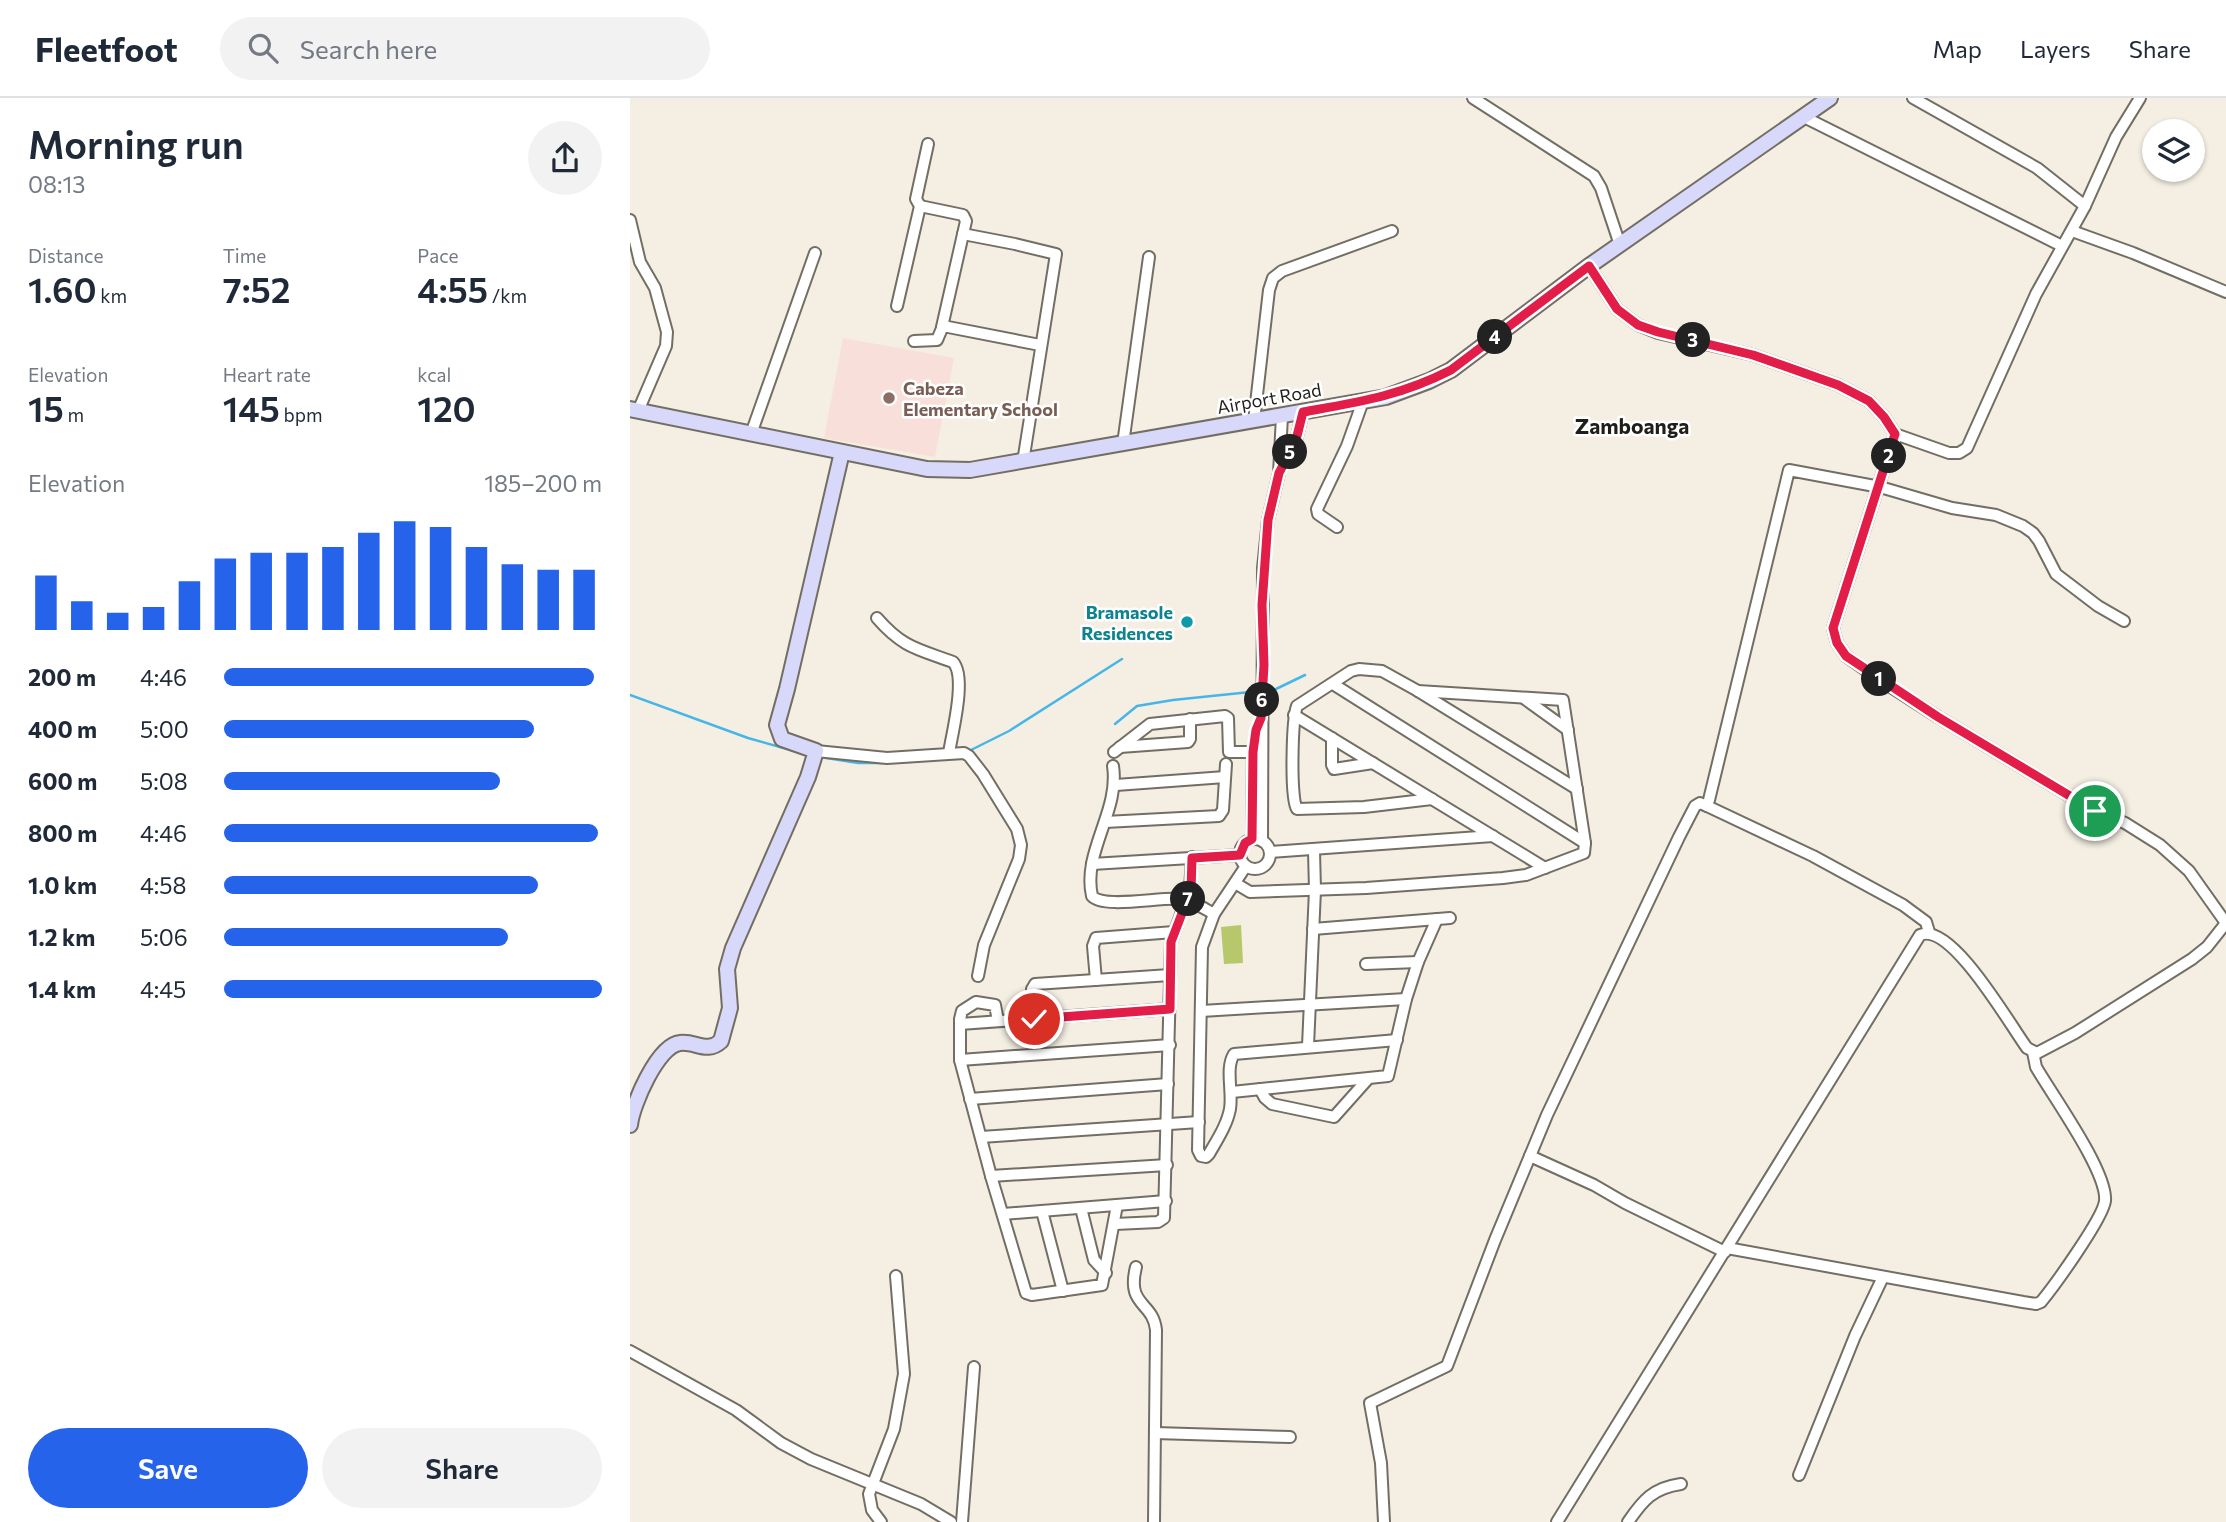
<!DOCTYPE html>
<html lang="en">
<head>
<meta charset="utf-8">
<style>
  :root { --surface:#fff; --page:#f2f2f3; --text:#1f2937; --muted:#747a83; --line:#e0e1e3; --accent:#2563eb }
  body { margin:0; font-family:Commissioner,sans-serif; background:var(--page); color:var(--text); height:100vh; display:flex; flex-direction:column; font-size:26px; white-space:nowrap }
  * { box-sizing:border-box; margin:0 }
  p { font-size:23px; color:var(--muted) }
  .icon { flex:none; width:38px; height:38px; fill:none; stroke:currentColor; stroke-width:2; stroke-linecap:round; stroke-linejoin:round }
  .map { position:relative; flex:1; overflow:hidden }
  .sheet { display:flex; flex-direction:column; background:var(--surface); width:630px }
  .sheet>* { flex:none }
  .fabs { position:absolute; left:1512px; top:21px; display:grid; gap:14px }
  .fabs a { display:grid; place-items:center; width:63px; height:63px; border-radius:50%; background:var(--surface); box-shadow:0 2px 5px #0004; font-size:35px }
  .pin { position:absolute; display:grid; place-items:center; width:60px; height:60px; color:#fff; margin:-30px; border:4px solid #fff; border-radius:50%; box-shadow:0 2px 7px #0007 }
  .km { position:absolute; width:35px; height:35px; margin:-18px; border-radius:50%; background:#222; color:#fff; font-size:19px; line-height:35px; text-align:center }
  .round { display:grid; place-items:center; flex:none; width:74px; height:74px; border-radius:37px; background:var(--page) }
  .head { display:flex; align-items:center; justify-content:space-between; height:119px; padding:0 28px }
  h1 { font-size:38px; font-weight:600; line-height:52px }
  .figures { display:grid; grid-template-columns:repeat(3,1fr); gap:10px; height:119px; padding:7px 28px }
  .figures div { display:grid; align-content:center }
  .figures b { font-size:35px; font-weight:600 }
  .figures small { font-size:19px; font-weight:400 }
  .figures p { font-size:19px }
  .chart { height:196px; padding:14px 28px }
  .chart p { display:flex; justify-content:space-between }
  .chart svg { width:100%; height:126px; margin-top:7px; stroke:var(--accent); stroke-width:6 }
  .button { display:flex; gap:14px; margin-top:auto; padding:14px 28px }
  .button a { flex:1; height:80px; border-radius:42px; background:var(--accent); color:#fff; font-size:28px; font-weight:600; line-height:80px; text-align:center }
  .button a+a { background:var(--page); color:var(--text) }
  ul { padding:0 28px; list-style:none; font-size:23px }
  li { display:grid; grid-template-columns:112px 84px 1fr; align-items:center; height:52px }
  li i { height:18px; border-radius:9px; background:var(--accent) }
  header { display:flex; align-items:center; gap:42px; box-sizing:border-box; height:98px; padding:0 35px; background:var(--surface); border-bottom:2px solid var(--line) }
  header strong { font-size:33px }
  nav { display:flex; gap:38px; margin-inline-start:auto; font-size:24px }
  .search { width:490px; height:63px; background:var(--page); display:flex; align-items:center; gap:18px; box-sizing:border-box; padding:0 24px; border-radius:38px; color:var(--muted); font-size:26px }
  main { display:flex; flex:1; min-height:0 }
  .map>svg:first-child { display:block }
  .education { fill:#f9dfda }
  .green { fill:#b6c76c }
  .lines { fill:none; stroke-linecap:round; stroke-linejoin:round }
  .stream { stroke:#46b6e9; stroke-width:2.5 }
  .street-casing { stroke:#736e63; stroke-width:14 }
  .secondary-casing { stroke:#736e63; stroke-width:18 }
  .street { stroke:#fff; stroke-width:10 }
  .secondary { stroke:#d8d8fb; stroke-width:14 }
  .route-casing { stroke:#fff; stroke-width:14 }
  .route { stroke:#e11d48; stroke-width:9 }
  .education-dot { fill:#8d6e63; stroke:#fff; stroke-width:2.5 }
  .culture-dot { fill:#0f9aa8; stroke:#fff; stroke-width:2.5 }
  .labels { text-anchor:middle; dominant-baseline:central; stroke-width:5; stroke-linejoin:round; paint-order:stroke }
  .education-label { font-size:18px; font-weight:bold; fill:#785e54; stroke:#fff; text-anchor:start }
  .street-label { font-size:18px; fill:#201e19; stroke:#fff }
  .culture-label { font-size:18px; font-weight:bold; fill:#0d838f; stroke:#fff; text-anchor:end }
  .quarter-label { font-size:21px; font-weight:bold; fill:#201e19; stroke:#fff }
</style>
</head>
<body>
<header>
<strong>Fleetfoot</strong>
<div class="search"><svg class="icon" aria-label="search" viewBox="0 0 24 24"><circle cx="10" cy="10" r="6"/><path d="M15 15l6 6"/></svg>Search here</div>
<nav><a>Map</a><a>Layers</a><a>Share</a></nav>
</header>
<main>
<section class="sheet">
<div class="head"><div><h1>Morning run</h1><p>08:13</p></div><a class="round"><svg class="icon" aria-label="share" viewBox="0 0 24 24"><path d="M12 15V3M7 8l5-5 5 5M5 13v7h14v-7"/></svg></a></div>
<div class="figures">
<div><p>Distance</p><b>1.60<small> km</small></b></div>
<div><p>Time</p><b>7:52</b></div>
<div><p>Pace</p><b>4:55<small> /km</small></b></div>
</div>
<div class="figures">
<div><p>Elevation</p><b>15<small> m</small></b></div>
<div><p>Heart rate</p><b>145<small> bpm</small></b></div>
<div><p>kcal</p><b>120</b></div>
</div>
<div class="chart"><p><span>Elevation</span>185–200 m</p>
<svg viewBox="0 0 160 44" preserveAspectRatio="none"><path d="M5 44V25M15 44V34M25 44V38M35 44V36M45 44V27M55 44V19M65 44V17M75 44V17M85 44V15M95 44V10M105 44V6M115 44V8M125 44V15M135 44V21M145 44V23M155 44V23"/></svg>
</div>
<ul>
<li><b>200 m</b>4:46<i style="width:98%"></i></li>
<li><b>400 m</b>5:00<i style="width:82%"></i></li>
<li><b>600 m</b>5:08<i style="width:73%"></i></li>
<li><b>800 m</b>4:46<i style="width:99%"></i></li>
<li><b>1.0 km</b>4:58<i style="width:83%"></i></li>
<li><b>1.2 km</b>5:06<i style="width:75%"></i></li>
<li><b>1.4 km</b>4:45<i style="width:100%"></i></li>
</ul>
<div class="button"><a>Save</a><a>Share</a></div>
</section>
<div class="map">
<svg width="1596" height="1424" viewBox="0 0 1596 1424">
  <rect width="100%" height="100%" fill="#f4efe2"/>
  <path class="education" d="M 213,240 L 324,260 L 305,359 L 194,340 Z"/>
  <path class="green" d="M 611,827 L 613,865 L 594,866 L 591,829 Z"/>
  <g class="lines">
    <g class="stream">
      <path d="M 636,592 L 646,591 L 675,577"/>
      <path d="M 0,597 L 118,640 L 171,655"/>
      <path d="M 485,626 L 507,608 L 543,602 L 630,593"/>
      <path d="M 341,652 L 379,633 L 492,561"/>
      <path d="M 190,659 L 228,665 L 252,665"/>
      <path d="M 272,664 L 304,662"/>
    </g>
    <g class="street-casing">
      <g id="street">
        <path d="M 843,0 L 964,78 L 971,90 L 990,147"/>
        <path d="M 1283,0 L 1407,70 L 1455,108"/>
        <path d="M 1174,19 L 1432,148"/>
        <path d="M 290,108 L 333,117 L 336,123 L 312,229"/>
        <path d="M 0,122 L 10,164 L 25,190 L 37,234 L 36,248 L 8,313"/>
        <path d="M 1442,133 L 1503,155 L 1596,194"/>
        <path d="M 333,136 L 385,146 L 426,156 L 393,364"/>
        <path d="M 959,168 L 987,211 L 1008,227 L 1028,235 L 1123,257 L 1208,287 L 1239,303 L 1254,319 L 1265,336 L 1319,355 L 1329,355 L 1337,350 L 1406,196 L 1455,108 L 1486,39 L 1510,0"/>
        <path d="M 267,208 L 290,108 L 286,101 L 298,46"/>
        <path d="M 284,243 L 307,242 L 313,228 L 410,247"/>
        <path d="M 624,323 L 639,192 L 643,180 L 652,173 L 762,133"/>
        <path d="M 121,336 L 185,155"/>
        <path d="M 1265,336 L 1203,530 L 1207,545 L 1216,558 L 1247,580 L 1308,619 L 1448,703 L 1465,713 L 1495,725 L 1530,747 L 1559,773 L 1596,825"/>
        <path d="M 493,346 L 519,159"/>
        <path d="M 650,372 L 666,342 L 673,314"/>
        <path d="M 707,429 L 688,416 L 687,411 L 717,348 L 733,303"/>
        <path d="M 247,520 C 273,550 288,551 323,564 C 337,579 322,635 319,655"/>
        <path d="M 703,586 L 955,745"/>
        <path d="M 895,601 L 938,632"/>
        <path d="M 664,617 L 915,770"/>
        <path d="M 702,640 L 702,667 L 704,671 L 743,665"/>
        <path d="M 490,649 L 558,644 L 560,641 L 560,621"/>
        <path d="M 186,653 L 257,660 L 334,655 L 339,658 L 353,676 L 387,731 L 391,747 L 389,761 L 354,847 L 348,878"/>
        <path d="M 484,654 L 520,626 L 595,618 L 598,620 L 599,654 L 623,654"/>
        <path d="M 483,668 C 490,713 452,754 462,798 C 473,811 530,799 549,801 C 562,802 573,810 584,816"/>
        <path d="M 486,687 L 595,679"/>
        <path d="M 802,701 L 734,709 L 667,711 C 660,701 662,621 667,608 L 721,573 L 729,571 L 752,573 L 788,593 L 947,691"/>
        <path d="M 1077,708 L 1183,758 L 1273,807 L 1296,824 L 1299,834"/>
        <path d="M 475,724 L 589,718 L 593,712 L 596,666"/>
        <path d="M 622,741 L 623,650"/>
        <circle cx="625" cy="756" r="15"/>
        <path d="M 632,743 L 633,470 L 638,422 L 649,375 L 652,318"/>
        <path d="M 640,754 L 863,738"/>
        <path d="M 462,766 L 610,757"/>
        <path d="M 616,768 L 584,816 L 572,849 L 568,1052 L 571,1058 L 576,1059 L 579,1056 C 587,1042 597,1027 600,1011 C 603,994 595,970 604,956 L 767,942"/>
        <path d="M 605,785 L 620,794 L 736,790 L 873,780 L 896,777 L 954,755 L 955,745 L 933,602 L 788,593"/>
        <path d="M 683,831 L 820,820"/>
        <path d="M 736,866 L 788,864"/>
        <path d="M 466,882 L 463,848 L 466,840 L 544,834"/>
        <path d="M 571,913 L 776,901"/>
        <path d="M 404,921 L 402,891 L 405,886 L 540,877"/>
        <path d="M 368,923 L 365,907 L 346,904 L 332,913 L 330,921 L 330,962 L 361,1078 L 396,1195 L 402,1197 L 472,1187 L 487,1107"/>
        <path d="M 330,926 L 540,911"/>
        <path d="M 678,948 L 685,792 L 684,753"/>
        <path d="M 330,962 L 540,947"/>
        <path d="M 630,991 L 635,1000 L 642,1006 L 704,1019 L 737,982"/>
        <path d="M 602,994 L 758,978 L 776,901 L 788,864 L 807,821"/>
        <path d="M 340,1001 L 538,986"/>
        <path d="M 351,1039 L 569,1024"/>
        <path d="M 900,1058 L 917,1017 L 1049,739 L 1065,708 L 1070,705 L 1077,708 L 1079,702 L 1159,372 L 1250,389 L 1322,410 L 1366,417 L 1393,428 L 1403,435 L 1409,443 L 1426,476 L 1468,508 L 1494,523"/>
        <path d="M 361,1078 L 537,1067"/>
        <path d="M 451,1110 L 464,1162 L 476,1175"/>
        <path d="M 412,1113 L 433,1193"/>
        <path d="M 373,1116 L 536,1103"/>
        <path d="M 485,1126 L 528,1124 L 534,1120 L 541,844 L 560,792 L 562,759"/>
        <path d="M 1097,1150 L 1393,1204 L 1406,1206 L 1411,1204 C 1425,1187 1473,1120 1475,1103 C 1478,1074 1422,997 1406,969 L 1403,954"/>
        <path d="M 506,1169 C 496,1209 523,1203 526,1232 L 524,1424"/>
        <path d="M 0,1253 L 106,1312 L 151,1345 L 181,1361 L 291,1406 L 321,1424"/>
        <path d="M 525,1335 L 660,1339"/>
        <path d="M 1169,1377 L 1225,1238 L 1253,1179"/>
        <path d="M 251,1424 L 242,1412 L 239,1396 L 264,1331 L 274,1276 L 266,1178"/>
        <path d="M 332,1424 L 344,1269"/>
        <path d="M 754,1424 L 751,1365 L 740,1305 L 817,1268 L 865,1142 L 900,1058 L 964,1087 L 995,1105 L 1095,1154"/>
        <path d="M 927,1424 L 1290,837 C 1321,823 1380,927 1397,950 L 1407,955 L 1445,935 L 1562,861 L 1577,849 L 1596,825"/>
        <path d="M 998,1424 C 1013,1402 1023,1390 1051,1386"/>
      </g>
    </g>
    <g class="secondary-casing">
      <g id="secondary">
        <path d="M 0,311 L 297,371 L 340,372 L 756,299 L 799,283 L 821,272 L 959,168 L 1200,0"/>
        <path d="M 0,1027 C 2,1007 28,947 50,945 C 66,943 77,956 91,943 L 100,910 L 97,871 L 103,850 L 178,679 L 186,653 L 152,641 L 147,627 L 157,591 L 212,354"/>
      </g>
    </g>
    <use href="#street" class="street"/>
    <use href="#secondary" class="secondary"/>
  </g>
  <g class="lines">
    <g class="route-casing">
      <path id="route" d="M 404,921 L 540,911 L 541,844 L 561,792 L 562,760 L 610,757 L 615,745 L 622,741 L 623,654 L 626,632 L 631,620 L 634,567 L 632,507 L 638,422 L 649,375 L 666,342 L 673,314 C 729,304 770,298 821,272 L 959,168 L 987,211 L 1008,227 L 1028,234 L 1123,257 L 1208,287 L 1239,303 L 1254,319 L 1265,336 L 1203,530 L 1207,545 L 1216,558 L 1308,619 L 1465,713"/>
    </g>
    <use href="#route" class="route"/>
  </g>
  <circle class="education-dot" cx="259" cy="300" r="7"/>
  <circle class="culture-dot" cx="557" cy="524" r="7"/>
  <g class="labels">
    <g class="education-label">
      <text x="273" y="290">Cabeza<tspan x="273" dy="21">Elementary School</tspan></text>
    </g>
    <g class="street-label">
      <text transform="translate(639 300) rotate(-10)">Airport Road</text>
    </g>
    <g class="culture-label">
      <text x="543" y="514">Bramasole<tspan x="543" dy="21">Residences</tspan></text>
    </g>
    <g class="quarter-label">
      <text x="1002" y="327">Zamboanga</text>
    </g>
  </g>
</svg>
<div class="fabs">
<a><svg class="icon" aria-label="layers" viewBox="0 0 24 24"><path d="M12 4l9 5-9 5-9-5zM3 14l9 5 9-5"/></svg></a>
</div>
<div class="pin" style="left:1465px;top:713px;background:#1e9e55"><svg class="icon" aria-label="arrive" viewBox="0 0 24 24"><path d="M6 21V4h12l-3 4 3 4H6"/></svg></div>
<div class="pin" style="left:404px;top:921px;background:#d93025"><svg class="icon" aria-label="check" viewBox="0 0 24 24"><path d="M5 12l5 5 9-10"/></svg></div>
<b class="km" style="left:1249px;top:581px">1</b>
<b class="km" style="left:1259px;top:358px">2</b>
<b class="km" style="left:1063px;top:242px">3</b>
<b class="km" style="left:865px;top:239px">4</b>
<b class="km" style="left:660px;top:354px">5</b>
<b class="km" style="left:632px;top:602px">6</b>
<b class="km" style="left:558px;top:801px">7</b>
</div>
</main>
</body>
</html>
